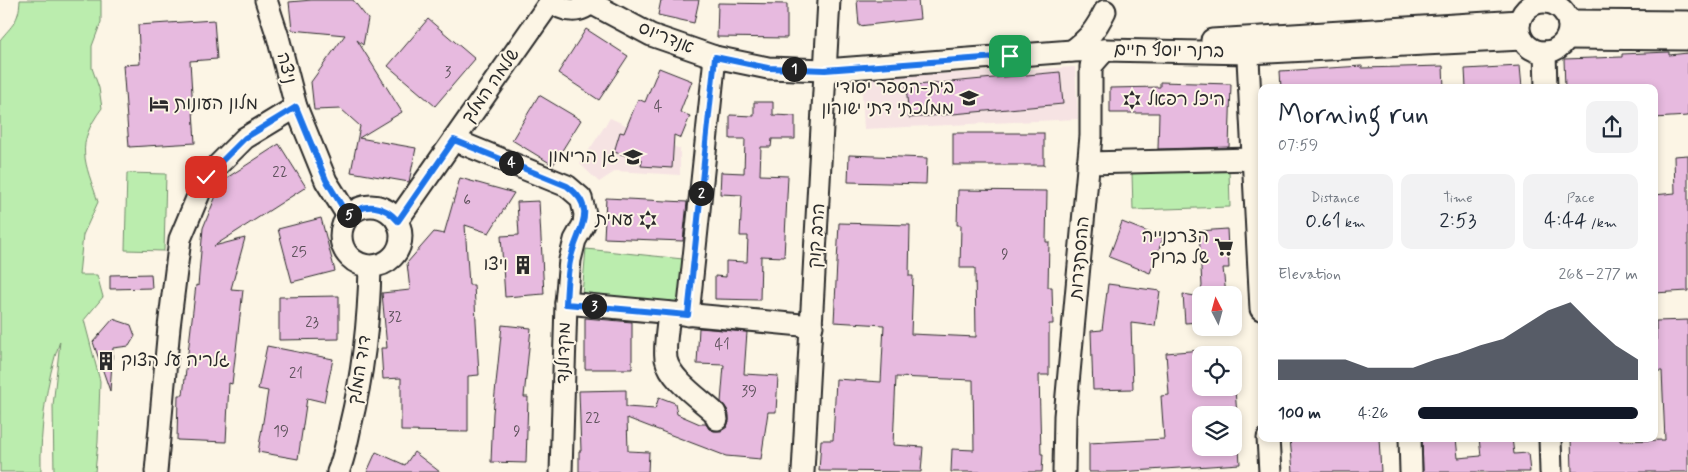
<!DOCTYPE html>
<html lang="en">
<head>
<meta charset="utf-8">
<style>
  :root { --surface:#fff; --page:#f2f2f3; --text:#1f2937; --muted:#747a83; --accent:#111827 }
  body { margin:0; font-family:Mynerve,"Playpen Sans Hebrew",sans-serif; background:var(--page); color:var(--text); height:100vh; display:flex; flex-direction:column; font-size:19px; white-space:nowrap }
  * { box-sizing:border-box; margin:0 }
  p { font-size:16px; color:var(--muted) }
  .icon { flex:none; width:28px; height:28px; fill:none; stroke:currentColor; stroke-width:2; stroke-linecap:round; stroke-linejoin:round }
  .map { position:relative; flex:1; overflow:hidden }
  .sheet { position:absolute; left:1258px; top:84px; width:400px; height:358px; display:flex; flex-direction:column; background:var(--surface); border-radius:10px; box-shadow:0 2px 8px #0003 }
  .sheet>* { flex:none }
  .needle { width:32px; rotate:354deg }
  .fabs { position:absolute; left:1192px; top:286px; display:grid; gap:10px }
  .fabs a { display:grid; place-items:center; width:50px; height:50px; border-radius:10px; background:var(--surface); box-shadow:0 2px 8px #0003; font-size:25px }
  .pin { position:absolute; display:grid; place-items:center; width:42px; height:42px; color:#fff; margin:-21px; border-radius:10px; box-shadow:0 2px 8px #0006 }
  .km { position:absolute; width:25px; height:25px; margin:-12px; border-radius:50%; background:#222; color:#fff; font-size:14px; line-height:25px; text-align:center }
  .round { display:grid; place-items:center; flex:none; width:52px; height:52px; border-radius:10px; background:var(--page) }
  .headline { display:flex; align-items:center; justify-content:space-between; height:85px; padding:0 20px }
  h1 { font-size:28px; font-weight:600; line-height:38px }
  .figures { display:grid; grid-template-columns:repeat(3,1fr); gap:8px; height:85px; padding:5px 20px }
  .figures div { display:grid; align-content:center; border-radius:10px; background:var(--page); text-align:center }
  .figures b { font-size:21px; font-weight:600 }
  .figures small { font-size:14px; font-weight:400 }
  .figures p { font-size:14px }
  .chart { height:140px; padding:10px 20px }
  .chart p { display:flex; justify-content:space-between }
  .chart svg { width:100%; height:90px; margin-top:5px; fill:var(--accent); opacity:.7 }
  ul { padding:0 20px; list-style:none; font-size:16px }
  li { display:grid; grid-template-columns:80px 60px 1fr; align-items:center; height:38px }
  li i { height:12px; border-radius:6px; background:var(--accent) }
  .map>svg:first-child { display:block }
  .built { fill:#f6e3e3 }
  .green { fill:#bbedae; stroke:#738c6c }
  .building { fill:#e7badf; stroke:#2b2b2b }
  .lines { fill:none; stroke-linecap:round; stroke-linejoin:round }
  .minor-casing { stroke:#2b2b2b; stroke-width:25 }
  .minor { stroke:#fcf5e5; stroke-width:21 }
  .route-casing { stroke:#fff; stroke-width:10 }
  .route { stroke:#1a73e8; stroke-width:6 }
  .labels { text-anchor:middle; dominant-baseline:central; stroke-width:4; stroke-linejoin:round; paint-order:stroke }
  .number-label { font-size:15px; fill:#5a4f58 }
  .street-label { font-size:18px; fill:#2b2b2b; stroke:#fcf5e5 }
  .poi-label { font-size:18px; fill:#2b2b2b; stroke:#fcf5e5; text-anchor:end }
</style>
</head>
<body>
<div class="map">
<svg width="1688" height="472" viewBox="0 0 1688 472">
  <rect width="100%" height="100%" fill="#fcf5e5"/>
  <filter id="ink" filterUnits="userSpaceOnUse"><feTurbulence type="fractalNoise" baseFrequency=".02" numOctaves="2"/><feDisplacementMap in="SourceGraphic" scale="10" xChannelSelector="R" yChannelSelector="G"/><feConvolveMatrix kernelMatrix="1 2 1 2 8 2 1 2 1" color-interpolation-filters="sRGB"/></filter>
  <g filter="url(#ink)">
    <g class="built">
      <path d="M 1075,67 L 1078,119 L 864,129 L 861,78 Z"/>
      <path d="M 610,118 L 680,149 L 680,175 L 616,171 L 599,182 L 580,164 Z"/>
    </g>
    <g class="green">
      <path d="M 20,0 L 101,0 L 101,22 L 92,46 L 92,68 L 99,88 L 102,108 C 74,146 85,161 98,202 L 83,235 L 79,275 L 97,275 L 103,297 L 84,320 L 100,381 L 98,442 L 95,472 L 54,472 L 53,406 L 60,341 C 46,380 40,430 41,472 L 0,472 L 0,40 C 12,25 19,22 20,0 Z"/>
      <path d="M 1229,170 L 1230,207 L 1133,210 L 1132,173 Z"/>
      <path d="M 127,173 L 166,174 L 164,251 L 125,250 Z"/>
      <path d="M 586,249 L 683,259 L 679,303 L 582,294 Z"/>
    </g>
    <g class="building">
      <path d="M 312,0 L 353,0 L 368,19 L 363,45 L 357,40 L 402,112 L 359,138 L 416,148 L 409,182 L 351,172 L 360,126 L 341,109 L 314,110 L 311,82 L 345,35 L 292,30 L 289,2 Z"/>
      <path d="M 661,0 L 699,0 L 694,23 L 658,15 Z"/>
      <path d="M 857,0 L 918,0 L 920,19 L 859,26 Z"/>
      <path d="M 718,3 L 787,4 L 787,38 L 717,37 Z"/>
      <path d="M 428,19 L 475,59 L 435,106 L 388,66 Z"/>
      <path d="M 214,20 L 217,59 L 190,61 L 195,143 L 129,147 L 123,65 L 140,64 L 138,25 Z"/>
      <path d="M 586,29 L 628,56 L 599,100 L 558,73 Z"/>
      <path d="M 1669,52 L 1669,55 L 1688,53 L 1688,116 L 1654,118 L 1654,88 L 1565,88 L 1564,59 L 1622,57 L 1622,54 Z"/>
      <path d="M 1362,66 L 1362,68 L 1443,66 L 1444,88 L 1281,88 L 1280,71 Z"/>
      <path d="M 1520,66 L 1522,88 L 1466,88 L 1465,69 Z"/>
      <path d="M 659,68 L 692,81 L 680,112 L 690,116 L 681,138 L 674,135 L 672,168 L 641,166 L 642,160 L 614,152 L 620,132 L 624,133 L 638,99 L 645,102 Z"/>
      <path d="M 1060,72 L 1063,104 L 909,118 L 906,86 Z"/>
      <path d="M 1160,82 L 1231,84 L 1229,147 L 1158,149 L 1159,113 L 1110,113 L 1110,88 L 1160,87 Z"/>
      <path d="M 539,95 L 581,120 L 553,165 L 512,140 Z"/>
      <path d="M 754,102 L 773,102 L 773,115 L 795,116 L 795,139 L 772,139 L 771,147 L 761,147 L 760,175 L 788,176 L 784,257 L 761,256 L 760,300 L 715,299 L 715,276 L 726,277 L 726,261 L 747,262 L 748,236 L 740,236 L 742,195 L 720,194 L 721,172 L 744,173 L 745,139 L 730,139 L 730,115 L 754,116 Z"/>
      <rect x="953" y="133" width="91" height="32"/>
      <path d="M 279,144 L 306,187 L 214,246 L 245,238 L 231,289 L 243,290 L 232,384 L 229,383 L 226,442 L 177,440 L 178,395 L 183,395 L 196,285 L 198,286 L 203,228 L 222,181 Z"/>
      <path d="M 849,155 L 927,158 L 926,184 L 848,182 Z"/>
      <path d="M 1688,155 L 1688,291 L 1654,293 L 1654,195 L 1675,193 L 1674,156 Z"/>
      <path d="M 460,178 L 514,193 L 489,233 L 465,225 L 469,285 L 474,285 L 479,375 L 468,376 L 468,432 L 401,431 L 401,378 L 383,379 L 381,348 L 387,348 L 382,293 L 410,290 L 407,263 L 434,232 L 444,234 Z"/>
      <path d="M 958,190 L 1047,191 L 1046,242 L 1049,242 L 1048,287 L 1052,287 L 1053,324 L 1049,324 L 1049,375 L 1039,375 L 1041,454 L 1043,454 L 1042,472 L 951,472 L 952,449 L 974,450 L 973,380 L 896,377 L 893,445 L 923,447 L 921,472 L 819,471 L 821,440 L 833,440 L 836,379 L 881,382 L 884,325 L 834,322 L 839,223 L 910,225 L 909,276 L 913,276 L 911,334 L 976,337 L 975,268 L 960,268 L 961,225 L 957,225 Z"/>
      <path d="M 606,198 L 687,202 L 683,241 L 604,238 Z"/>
      <path d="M 539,201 L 544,294 L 505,297 L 501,236 L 519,235 L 517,202 Z"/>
      <path d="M 321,218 L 335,271 L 292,282 L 278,229 Z"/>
      <path d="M 1122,222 L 1163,238 L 1150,273 L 1109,257 Z"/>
      <path d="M 1227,229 L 1229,268 L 1223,268 L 1226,295 L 1200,295 L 1202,286 L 1199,231 Z"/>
      <path d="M 151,274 L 152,288 L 110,289 L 110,275 Z"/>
      <path d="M 1108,284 L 1160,291 L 1155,326 L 1131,323 L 1133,389 L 1093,390 L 1091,331 L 1102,330 Z"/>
      <path d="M 1183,294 L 1201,297 L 1201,322 L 1185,323 Z"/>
      <path d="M 339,296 L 339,339 L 279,340 L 279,297 Z"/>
      <path d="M 585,318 L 632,322 L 632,369 L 585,369 Z"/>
      <path d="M 113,319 L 131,325 L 135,336 L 129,346 L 113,348 L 110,391 L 93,342 Z"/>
      <path d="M 1688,320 L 1688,472 L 1572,472 L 1571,438 L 1620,438 L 1620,441 L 1665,440 L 1662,371 L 1657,371 L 1656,321 Z"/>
      <path d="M 502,325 L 531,328 L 524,397 L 528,397 L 526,463 L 491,462 L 493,413 Z"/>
      <path d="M 699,328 L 747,332 L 744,374 L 778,376 L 776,412 L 768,412 L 761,459 L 726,456 L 627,418 L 628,451 L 649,452 L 648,472 L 579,472 L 579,451 L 581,451 L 579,391 L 626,390 L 626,407 L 655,409 L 659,397 L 675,403 L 677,414 L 700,424 L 706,424 L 709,429 L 714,431 L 721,431 L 727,427 L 729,421 L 729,415 L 727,409 L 721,402 L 724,365 L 697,364 Z"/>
      <path d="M 267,346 L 333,359 L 324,402 L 307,398 L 298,459 L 258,452 L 268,391 L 258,389 Z"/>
      <path d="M 1201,350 L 1201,393 L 1235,390 L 1237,415 L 1201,415 L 1201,448 L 1239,448 L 1240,464 L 1119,472 L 1089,472 L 1089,443 L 1164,439 L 1161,396 L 1169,395 L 1166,353 Z"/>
      <path d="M 1290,438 L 1379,438 L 1381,472 L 1293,472 Z"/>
      <path d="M 1422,438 L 1456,438 L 1458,458 L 1481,456 L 1479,438 L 1512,438 L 1514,454 L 1528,453 L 1530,472 L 1423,472 Z"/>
      <path d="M 376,452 L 405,465 L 414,452 L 440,472 L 367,472 Z"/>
    </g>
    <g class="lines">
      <g class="minor-casing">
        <g id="minor">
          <path d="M 266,0 L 278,37 L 296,107 L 326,181 L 348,216"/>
          <path d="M 550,0 C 563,12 581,15 593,0"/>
          <circle cx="1544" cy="27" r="25"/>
          <path d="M 591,3 L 651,35 L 715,57 L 768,68 L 825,70 L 1072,51 L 1105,50 L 1248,53 L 1522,39"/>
          <path d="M 1568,21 L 1688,22"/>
          <path d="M 1567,38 L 1688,39"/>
          <path d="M 1212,40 L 1520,21"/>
          <path d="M 1247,40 L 1261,309"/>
          <path d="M 1072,51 C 1089,38 1095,31 1105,11"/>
          <path d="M 1545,52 L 1546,88"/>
          <path d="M 454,140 L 567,186 L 581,198 L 585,214 L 584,224 L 575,240 L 570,260 L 566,303 L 561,472"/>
          <path d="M 1088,163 L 1253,159"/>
          <circle cx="371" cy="236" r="30"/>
          <path d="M 397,221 L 551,1"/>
          <path d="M 566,303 L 812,326"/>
          <path d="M 669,313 C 668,327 664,345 666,359 C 670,379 700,399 715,413 L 717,419"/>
          <path d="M 688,315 L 715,57"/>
          <path d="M 1268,438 L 1270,472"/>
          <path d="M 1410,438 L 1411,472"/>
          <path d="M 1550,438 L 1551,472"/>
          <path d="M 156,472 L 169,327 L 180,239 L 206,177 L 245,138 L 296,107"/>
          <path d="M 338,472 C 344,458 347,442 350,427 C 363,374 369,321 370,267"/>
          <path d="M 803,472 L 829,0"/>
          <path d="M 1064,472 L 1065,416 L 1091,136 L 1091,66 L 1105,50"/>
        </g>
      </g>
      <use href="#minor" class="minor"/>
    </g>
  </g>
  <g class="lines" filter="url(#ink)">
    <g class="route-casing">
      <path id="route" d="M 206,177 L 245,138 L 296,107 L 326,180 L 348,216 C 365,202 383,204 398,221 L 454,140 L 567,186 C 599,209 578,228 571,257 C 567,272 567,288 566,304 L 688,315 L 715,57 L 768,68 L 825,70 L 1010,56"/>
    </g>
    <use href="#route" class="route"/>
  </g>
  <defs>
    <g id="school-bare" transform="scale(1.5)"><path d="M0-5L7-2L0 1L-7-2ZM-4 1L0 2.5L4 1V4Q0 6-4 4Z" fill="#2b2b2b" stroke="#fcf5e5" stroke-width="2.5" paint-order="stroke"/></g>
    <g id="synagogue-bare" transform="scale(1.5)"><path d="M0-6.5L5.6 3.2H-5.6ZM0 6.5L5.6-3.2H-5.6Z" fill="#2b2b2b" stroke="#fcf5e5" stroke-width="2.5" paint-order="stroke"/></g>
    <g id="hotel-bare" transform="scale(1.5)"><path d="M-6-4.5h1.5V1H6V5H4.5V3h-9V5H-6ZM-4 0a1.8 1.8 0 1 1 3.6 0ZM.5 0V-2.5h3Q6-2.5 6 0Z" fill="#2b2b2b" stroke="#fcf5e5" stroke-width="2.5" paint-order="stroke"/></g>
    <g id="supermarket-bare" transform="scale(1.5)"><path d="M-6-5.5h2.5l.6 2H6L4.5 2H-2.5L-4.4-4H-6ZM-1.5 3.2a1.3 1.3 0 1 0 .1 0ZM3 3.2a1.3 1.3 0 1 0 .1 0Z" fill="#2b2b2b" stroke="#fcf5e5" stroke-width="2.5" paint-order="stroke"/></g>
    <g id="building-bare" transform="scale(1.5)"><path d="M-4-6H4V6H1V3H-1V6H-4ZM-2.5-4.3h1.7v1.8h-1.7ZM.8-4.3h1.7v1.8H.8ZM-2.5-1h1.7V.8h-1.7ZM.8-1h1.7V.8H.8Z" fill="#2b2b2b" stroke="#fcf5e5" stroke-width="2.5" paint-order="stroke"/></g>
  </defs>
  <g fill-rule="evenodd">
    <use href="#school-bare" x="969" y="98"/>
    <use href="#synagogue-bare" x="1132" y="100"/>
    <use href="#hotel-bare" x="159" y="104"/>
    <use href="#school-bare" x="633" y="157"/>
    <use href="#synagogue-bare" x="648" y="220"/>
    <use href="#supermarket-bare" x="1224" y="247"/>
    <use href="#building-bare" x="523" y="265"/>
    <use href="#building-bare" x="106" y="361"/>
  </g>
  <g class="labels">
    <g class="number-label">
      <text x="448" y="73">3</text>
      <text x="658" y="107">4</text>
      <text x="280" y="173">22</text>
      <text x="467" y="201">6</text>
      <text x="299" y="253">25</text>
      <text x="1005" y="255">9</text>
      <text x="395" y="318">32</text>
      <text x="312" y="323">23</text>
      <text x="722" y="345">41</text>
      <text x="296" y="374">21</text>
      <text x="749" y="392">39</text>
      <text x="593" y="419">22</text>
      <text x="281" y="432">19</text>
      <text x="517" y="432">9</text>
    </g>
    <g class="street-label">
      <text transform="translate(666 38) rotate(22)">אנדריוס</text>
      <text transform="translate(1169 51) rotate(1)">ברנר יוסף חיים</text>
      <text transform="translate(286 68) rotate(76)">ניצה</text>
      <text transform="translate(491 86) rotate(-55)">שלמה המלך</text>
      <text transform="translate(817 236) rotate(-86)">הרב קוק</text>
      <text transform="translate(1080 258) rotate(-85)">ההסתדרות</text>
      <text transform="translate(564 353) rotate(-88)">מקדולנד</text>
      <text transform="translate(360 370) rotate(-81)">דוד המלך</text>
    </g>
    <g class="poi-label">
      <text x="954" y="88">בית-הספר יסודי<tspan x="954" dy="21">ממלכתי דתי ישורון</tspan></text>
      <text x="1147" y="100" text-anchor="start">היכל רפאל</text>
      <text x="174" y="104" text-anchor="start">מלון העונות</text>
      <text x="618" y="157">גן הרימון</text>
      <text x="633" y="220">עמית</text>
      <text x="1209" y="237">הצרכנייה<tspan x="1209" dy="21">של ברוך</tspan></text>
      <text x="508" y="265">ויצו</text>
      <text x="121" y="361" text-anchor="start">גלריה על הצוק</text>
    </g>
  </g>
</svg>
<div class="fabs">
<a><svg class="needle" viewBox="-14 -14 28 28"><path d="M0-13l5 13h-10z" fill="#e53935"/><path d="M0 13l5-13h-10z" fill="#747a83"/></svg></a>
<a><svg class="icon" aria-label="locate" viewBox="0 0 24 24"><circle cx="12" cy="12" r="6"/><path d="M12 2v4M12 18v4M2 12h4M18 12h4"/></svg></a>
<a><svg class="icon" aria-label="layers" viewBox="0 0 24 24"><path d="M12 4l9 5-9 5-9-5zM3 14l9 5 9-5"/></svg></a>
</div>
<div class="pin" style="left:1010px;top:56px;background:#1e9e55"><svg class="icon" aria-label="arrive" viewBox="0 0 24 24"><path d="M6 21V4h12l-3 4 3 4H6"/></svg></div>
<div class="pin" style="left:206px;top:177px;background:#d93025"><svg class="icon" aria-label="check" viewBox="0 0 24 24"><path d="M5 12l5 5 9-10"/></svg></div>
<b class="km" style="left:794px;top:69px">1</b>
<b class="km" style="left:701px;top:193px">2</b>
<b class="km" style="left:594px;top:306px">3</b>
<b class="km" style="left:511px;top:163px">4</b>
<b class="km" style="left:349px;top:215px">5</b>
<section class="sheet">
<div class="headline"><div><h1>Morning run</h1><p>07:59</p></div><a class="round"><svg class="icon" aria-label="share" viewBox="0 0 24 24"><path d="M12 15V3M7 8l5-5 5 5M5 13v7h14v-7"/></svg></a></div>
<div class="figures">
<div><p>Distance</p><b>0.61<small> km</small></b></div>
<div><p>Time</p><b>2:53</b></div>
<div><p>Pace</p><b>4:44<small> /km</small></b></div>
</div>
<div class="chart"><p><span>Elevation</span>268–277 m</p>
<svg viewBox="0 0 160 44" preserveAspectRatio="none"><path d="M0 44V34L10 34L20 34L30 34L40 38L50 38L60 38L70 34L80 31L90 27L100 24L110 17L120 10L130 6L140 17L150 27L160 34V44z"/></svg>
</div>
<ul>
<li><b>100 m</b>4:26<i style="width:100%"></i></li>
</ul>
</section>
</div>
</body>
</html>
